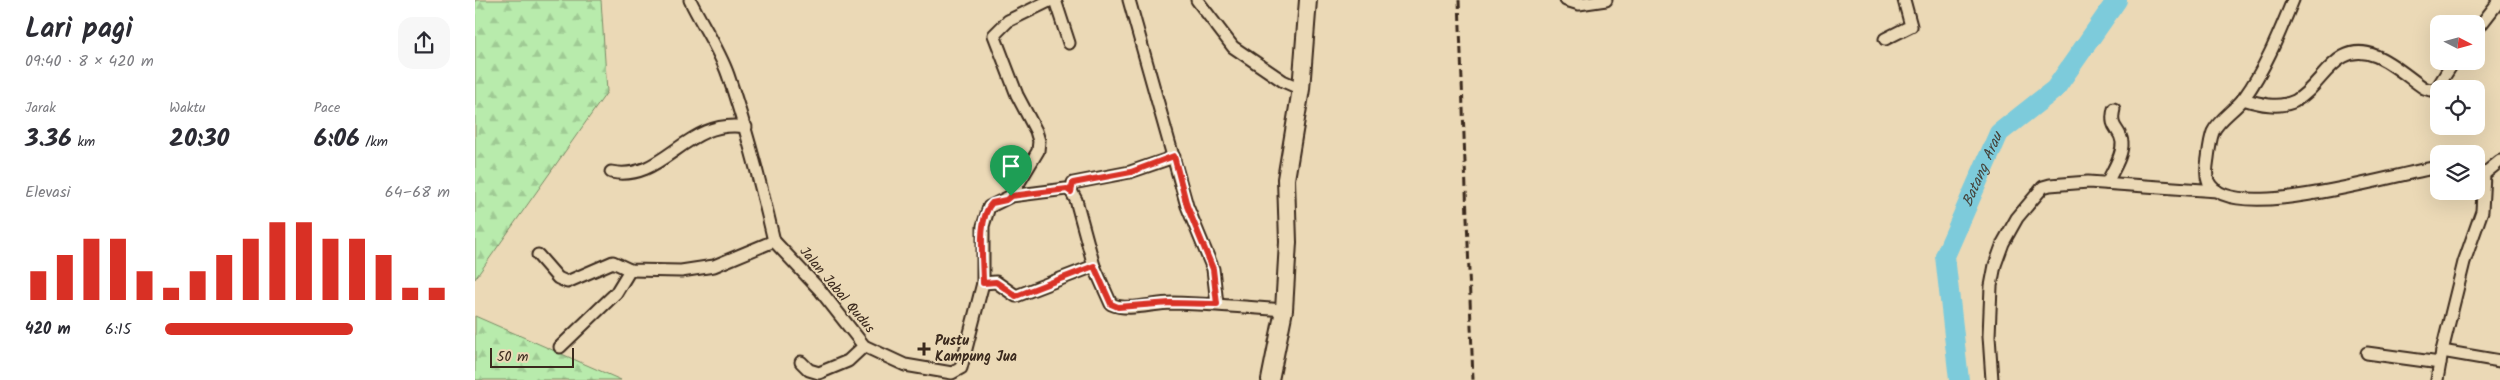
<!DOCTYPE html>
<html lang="id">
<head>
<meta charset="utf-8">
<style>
  :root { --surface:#fff; --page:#f7f7f7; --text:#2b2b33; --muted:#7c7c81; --accent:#d93025 }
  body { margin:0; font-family:Kalam,sans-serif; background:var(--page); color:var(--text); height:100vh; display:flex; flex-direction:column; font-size:19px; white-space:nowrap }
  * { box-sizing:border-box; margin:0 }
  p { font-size:16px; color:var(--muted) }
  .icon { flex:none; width:28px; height:28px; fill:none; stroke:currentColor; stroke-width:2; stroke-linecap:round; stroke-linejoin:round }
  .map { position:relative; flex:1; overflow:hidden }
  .panel { display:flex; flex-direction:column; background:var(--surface); width:475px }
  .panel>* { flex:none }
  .needle { width:32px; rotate:96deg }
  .tools { position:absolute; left:1955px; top:15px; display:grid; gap:10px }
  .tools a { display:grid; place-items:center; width:55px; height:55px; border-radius:10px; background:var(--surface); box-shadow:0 5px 20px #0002; font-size:25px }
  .scale { position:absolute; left:15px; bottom:12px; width:84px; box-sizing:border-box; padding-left:5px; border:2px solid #3b2a1e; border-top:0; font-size:14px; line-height:18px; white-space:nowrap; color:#3b2a1e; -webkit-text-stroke:4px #ebd9b6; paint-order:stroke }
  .pin { position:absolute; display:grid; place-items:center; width:42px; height:42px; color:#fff; margin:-51px -21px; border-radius:50% 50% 50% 0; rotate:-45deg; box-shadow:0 0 5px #0007 }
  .pin .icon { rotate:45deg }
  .round { display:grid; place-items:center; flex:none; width:52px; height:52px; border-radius:15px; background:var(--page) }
  .headline { display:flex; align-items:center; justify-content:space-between; height:85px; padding:0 25px }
  h1 { font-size:28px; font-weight:800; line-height:38px }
  .metrics { display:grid; grid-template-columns:repeat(3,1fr); gap:8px; height:85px; padding:5px 25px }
  .metrics div { display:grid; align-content:center }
  .metrics b { font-size:25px; font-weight:800 }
  .metrics small { font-size:14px; font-weight:400 }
  .metrics p { font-size:14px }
  .chart { height:140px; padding:10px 25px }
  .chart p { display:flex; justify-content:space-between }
  .chart svg { width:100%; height:90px; margin-top:5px; stroke:var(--accent); stroke-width:6 }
  ul { padding:0 25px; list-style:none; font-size:16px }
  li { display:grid; grid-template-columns:80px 60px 1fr; align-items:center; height:38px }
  li i { height:12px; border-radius:6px; background:var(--accent) }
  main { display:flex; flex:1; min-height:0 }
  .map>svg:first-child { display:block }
  .forest { fill:url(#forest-firs); stroke:#7a8a65 }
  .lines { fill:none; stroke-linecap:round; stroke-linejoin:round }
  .river { stroke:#7dcbdb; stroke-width:20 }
  .street-casing { stroke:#3b2a1e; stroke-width:15 }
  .secondary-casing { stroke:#3b2a1e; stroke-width:20 }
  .street { stroke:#ebd9b6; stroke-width:11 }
  .secondary { stroke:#ebd9b6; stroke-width:16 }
  .rail { stroke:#3b2a1e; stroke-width:3; stroke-dasharray:8 4; stroke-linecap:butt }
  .route-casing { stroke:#fff; stroke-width:10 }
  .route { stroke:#d93025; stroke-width:6 }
  .poi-dot { fill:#3b2a1e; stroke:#ebd9b6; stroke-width:2 }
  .labels { text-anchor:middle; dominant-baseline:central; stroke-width:4; stroke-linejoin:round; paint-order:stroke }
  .street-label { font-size:14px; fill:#3b2a1e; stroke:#ebd9b6 }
  .poi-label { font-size:14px; font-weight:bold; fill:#3b2a1e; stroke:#ebd9b6; text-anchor:start }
  .water-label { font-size:15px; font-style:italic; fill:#45423a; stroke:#ebd9b6 }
</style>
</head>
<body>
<main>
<section class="panel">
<div class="headline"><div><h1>Lari pagi</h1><p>09:40 · 8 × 420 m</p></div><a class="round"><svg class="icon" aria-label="share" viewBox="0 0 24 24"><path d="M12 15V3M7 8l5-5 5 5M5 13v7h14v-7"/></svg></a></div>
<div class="metrics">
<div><p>Jarak</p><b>3.36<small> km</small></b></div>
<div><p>Waktu</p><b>20:30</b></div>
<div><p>Pace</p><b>6:06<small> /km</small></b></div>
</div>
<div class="chart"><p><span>Elevasi</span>64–68 m</p>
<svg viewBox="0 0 160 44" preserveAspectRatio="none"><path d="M5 44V30M15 44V22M25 44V14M35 44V14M45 44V30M55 44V38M65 44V30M75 44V22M85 44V14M95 44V6M105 44V6M115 44V14M125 44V14M135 44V22M145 44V38M155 44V38"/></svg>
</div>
<ul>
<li><b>420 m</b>6:15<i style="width:66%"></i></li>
</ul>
</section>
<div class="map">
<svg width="2025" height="380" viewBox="0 0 2025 380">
  <defs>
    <pattern id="forest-firs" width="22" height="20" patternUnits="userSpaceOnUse" patternTransform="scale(1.25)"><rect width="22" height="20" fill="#b8ebac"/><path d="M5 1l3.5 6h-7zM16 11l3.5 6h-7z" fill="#9fca94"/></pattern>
  </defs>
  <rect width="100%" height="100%" fill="#ebd9b6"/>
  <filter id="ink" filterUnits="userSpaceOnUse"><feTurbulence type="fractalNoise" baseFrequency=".02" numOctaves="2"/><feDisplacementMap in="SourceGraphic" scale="10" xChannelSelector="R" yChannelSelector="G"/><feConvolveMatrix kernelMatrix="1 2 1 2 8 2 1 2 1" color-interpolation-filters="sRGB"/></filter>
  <g filter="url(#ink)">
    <g class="forest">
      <path d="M 0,0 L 126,0 L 132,92 L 0,279 Z"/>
      <path d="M 0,316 L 146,380 L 0,380 Z"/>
    </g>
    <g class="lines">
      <path class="river" id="s1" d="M 1484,380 L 1470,256 L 1524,133 L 1580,89 L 1642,0"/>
      <g class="street-casing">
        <g id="street">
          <path d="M 215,0 C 227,25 244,49 253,75 C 272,130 286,185 299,241"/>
          <path d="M 580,0 L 594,43"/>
          <path d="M 654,0 L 712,206 L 738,269 L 742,304"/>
          <path d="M 722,0 L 758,47 L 808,81 L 826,89"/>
          <path d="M 1091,0 L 1104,4 L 1131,0"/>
          <path d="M 1818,0 C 1804,34 1790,69 1769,98 C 1760,110 1744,119 1738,132 C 1735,140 1734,150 1733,158 C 1732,165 1730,174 1733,181 C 1752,227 1926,172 1964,167"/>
          <path d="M 2001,31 L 2025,0"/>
          <path d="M 1410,39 L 1436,26 L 1429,0"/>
          <path d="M 1768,99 C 1784,104 1804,109 1820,101 C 1848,86 1860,39 1901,56 C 1918,63 1934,78 1949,88 L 1955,90 L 1962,88 L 1979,61"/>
          <path d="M 699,157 L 655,172 L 598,183 L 596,191 L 601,200 L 619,266 L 636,304 C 654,312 677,303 697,303 C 734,304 771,307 809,310"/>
          <path d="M 2001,171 L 2009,174 L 2025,161"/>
          <path d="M 136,172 C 189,183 210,117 271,127"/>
          <path d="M 1632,183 C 1637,171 1648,156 1647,142 C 1645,127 1634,130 1639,109"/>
          <path d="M 536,196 L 563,151 L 564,141 L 561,131 L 542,95 L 519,35 L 533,21 L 576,0"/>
          <path d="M 299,241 L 345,290 L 389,346 L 430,365 L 477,373 L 486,368 L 508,283 L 508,226 L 514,207 L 536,196 L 591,189 L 596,191"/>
          <path d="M 63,255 L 83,278 L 92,282 L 138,262 L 155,270 L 206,271 L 239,266 L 299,241"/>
          <path d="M 508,283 L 521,282 L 541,296 L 619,266"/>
          <path d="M 85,347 L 141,293 L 155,270"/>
          <path d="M 1967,351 L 2025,361"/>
          <path d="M 1892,353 L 1965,363"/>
          <path d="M 326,362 L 334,370 L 344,373 L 373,361 L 389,346"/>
          <path d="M 1517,380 L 1514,336 L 1516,286 L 1520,265 L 1528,243 L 1542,218 L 1568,187 L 1575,185 L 1613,182 L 1742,191"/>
          <path d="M 1962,380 L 1967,351 L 1989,262 L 2007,211 L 2009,174"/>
        </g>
      </g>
      <g class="secondary-casing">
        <path id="secondary" d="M 795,380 L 809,310 L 813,242 L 811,179 L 826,89 L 833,0"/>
      </g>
      <use href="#street" class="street"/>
      <use href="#secondary" class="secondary"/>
      <path class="rail" d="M 984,0 L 998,380"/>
    </g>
  </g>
  <g class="lines" filter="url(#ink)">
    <g class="route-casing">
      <path id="route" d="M 699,156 L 712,206 L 738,269 L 742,304 L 695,303 L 643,307 L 636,304 L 619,266 L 541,296 L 521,282 L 508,283 C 508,262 502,218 517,203 L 531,200 L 536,196 L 592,189 L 596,192 L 598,183 L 656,172 Z"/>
    </g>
    <use href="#route" class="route"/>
  </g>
  <path class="poi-dot" d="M446.5 341.5h5v5h5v5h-5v5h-5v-5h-5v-5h5z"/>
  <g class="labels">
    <g class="street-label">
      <text transform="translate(362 290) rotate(50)">Jalan Jabal Qudus</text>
    </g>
    <g class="poi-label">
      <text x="460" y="341">Pustu<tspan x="460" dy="16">Kampung Jua</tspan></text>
    </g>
    <g class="water-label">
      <text stroke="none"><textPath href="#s1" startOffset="219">Batang Arau</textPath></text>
    </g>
  </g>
</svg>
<div class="tools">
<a><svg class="needle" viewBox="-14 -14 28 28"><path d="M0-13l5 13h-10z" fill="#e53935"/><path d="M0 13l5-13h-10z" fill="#7c7c81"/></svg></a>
<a><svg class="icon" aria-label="locate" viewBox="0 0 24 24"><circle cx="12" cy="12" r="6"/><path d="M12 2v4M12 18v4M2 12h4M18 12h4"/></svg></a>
<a><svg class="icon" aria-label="layers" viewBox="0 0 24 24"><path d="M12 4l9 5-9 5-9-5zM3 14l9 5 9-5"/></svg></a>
</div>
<div class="scale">50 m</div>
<div class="pin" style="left:536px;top:196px;background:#1e9e55"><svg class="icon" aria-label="arrive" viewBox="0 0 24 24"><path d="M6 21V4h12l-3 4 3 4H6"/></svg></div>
</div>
</main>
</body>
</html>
